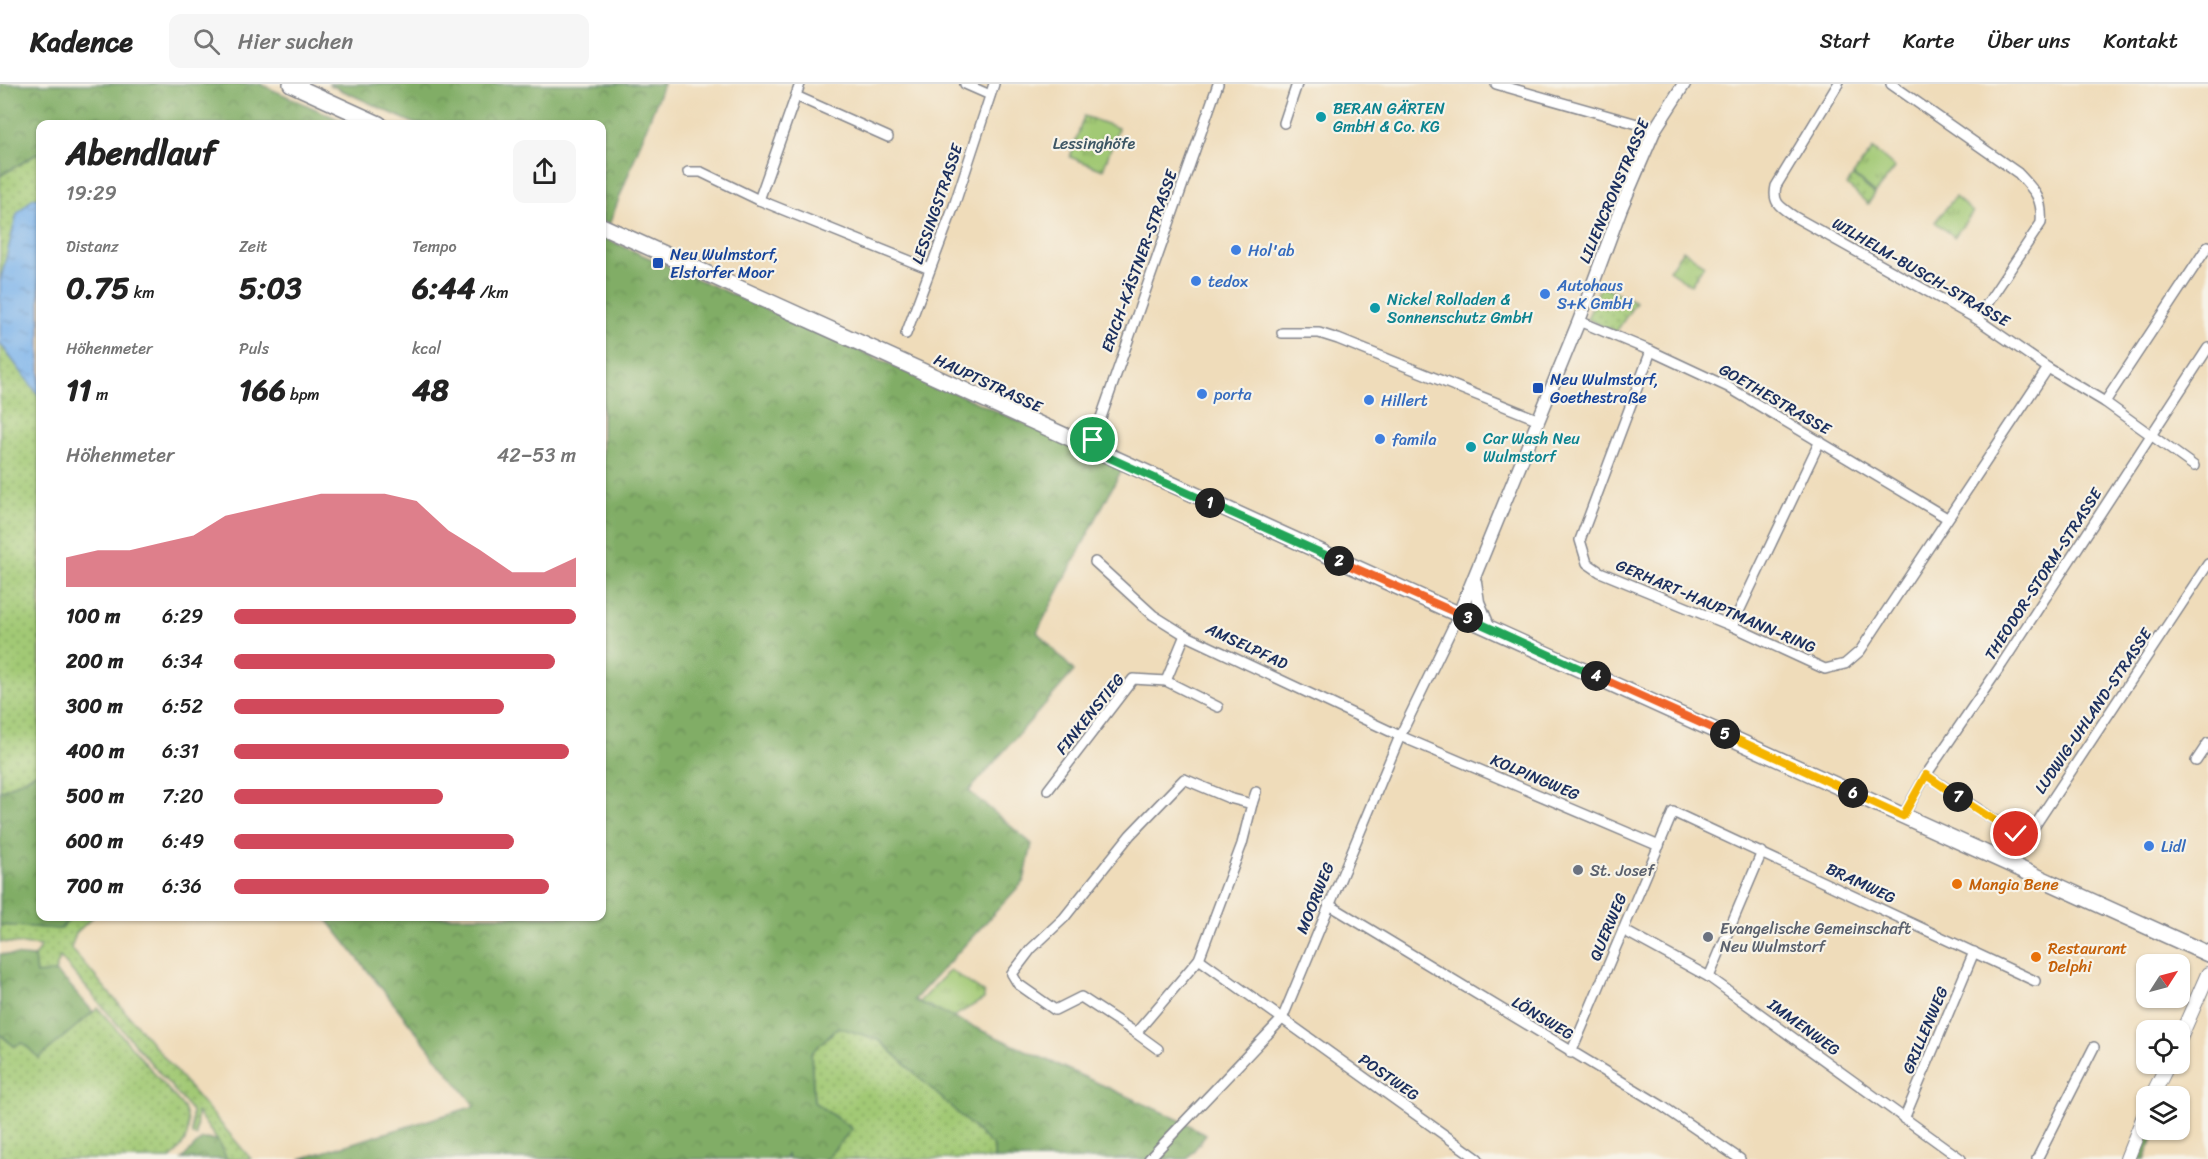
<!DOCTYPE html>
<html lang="de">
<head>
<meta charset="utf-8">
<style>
  :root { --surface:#fff; --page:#f6f6f6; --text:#222; --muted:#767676; --line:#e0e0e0; --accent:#d1495b }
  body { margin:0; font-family:Sriracha,sans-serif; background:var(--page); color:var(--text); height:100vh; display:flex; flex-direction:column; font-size:22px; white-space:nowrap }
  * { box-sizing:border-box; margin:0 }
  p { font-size:20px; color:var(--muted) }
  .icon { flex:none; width:33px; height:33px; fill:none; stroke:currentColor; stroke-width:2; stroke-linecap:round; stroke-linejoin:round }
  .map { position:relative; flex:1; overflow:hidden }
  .panel { position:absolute; left:36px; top:36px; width:570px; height:801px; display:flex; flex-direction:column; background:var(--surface); border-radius:12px; box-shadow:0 2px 4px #0004 }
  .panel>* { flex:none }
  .needle { width:39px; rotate:54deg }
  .tools { position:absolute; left:2136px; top:870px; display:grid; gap:12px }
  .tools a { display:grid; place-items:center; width:54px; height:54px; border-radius:12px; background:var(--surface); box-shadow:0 2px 4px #0004; font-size:30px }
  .pin { position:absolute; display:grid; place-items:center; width:51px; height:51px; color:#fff; margin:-26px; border:3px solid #fff; border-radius:50%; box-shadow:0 2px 6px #0007 }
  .km { position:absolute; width:30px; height:30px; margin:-15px; border-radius:50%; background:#222; color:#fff; font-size:16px; line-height:30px; text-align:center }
  .round { display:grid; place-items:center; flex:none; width:63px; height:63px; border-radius:12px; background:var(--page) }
  .headline { display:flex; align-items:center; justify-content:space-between; height:102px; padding:0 30px }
  h1 { font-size:33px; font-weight:800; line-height:45px }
  .figures { display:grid; grid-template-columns:repeat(3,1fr); gap:9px; height:102px; padding:6px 30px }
  .figures div { display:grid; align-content:center }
  .figures b { font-size:30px; font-weight:800 }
  .figures small { font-size:16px; font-weight:400 }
  .figures p { font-size:16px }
  .chart { height:168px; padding:12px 30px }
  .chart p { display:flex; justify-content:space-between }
  .chart svg { width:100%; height:108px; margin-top:6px; fill:var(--accent); opacity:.7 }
  ul { padding:0 30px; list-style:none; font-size:20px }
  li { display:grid; grid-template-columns:96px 72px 1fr; align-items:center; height:45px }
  li i { height:15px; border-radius:8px; background:var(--accent) }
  header { display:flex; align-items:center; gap:36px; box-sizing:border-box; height:84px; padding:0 30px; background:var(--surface); border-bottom:2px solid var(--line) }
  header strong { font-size:28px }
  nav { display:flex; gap:33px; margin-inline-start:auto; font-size:21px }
  .search { width:420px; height:54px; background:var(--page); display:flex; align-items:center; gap:15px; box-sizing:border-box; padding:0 21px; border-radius:12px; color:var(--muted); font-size:22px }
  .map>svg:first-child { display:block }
  .grass { fill:url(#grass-dots); stroke:#5e7c69; stroke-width:1.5 }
  .forest { fill:url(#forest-crowns); stroke:#4e6e62; stroke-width:1.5 }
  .park { fill:url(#park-tufts); stroke:#5e7c69; stroke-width:1.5 }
  .water { fill:url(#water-ripples); stroke:#4c71a4; stroke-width:1.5 }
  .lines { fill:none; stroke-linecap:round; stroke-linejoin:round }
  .minor-casing { stroke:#85868c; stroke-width:12 }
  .tertiary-casing { stroke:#85868c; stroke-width:15 }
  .secondary-casing { stroke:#85868c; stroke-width:16 }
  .primary-casing { stroke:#85868c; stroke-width:18 }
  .minor { stroke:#fff; stroke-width:9 }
  .tertiary { stroke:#fff; stroke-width:12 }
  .secondary { stroke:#fff; stroke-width:14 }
  .primary { stroke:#fff; stroke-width:15 }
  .split-1-casing { stroke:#fff; stroke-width:12 }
  .split-2-casing { stroke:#fff; stroke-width:12 }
  .split-3-casing { stroke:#fff; stroke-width:12 }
  .split-4-casing { stroke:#fff; stroke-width:12 }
  .split-5-casing { stroke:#fff; stroke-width:12 }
  .split-6-casing { stroke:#fff; stroke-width:12 }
  .split-7-casing { stroke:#fff; stroke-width:12 }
  .split-8-casing { stroke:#fff; stroke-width:12 }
  .split-1 { stroke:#22a559; stroke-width:8 }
  .split-2 { stroke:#22a559; stroke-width:8 }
  .split-3 { stroke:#f0652b; stroke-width:8 }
  .split-4 { stroke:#22a559; stroke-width:8 }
  .split-5 { stroke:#f0652b; stroke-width:8 }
  .split-6 { stroke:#f5b400; stroke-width:8 }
  .split-7 { stroke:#f5b400; stroke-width:8 }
  .split-8 { stroke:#f5b400; stroke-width:8 }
  .culture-dot { fill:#0f9aa8; stroke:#f7f3e8; stroke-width:2 }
  .shop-dot { fill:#3f7fe0; stroke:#f7f3e8; stroke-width:2 }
  .transit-dot { fill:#1a4fb4; stroke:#f7f3e8; stroke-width:2 }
  .worship-dot { fill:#6b7280; stroke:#f7f3e8; stroke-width:2 }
  .food-dot { fill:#e8710a; stroke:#f7f3e8; stroke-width:2 }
  .labels { text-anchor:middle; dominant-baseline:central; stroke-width:4.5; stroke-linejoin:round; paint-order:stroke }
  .culture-label { font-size:16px; fill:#0d838f; stroke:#f7f3e8; text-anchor:start }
  .park-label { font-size:16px; fill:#3d5664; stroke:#f7f3e8 }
  .street-label { font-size:16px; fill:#1b2f5e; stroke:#f7f3e8 }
  .shop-label { font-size:16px; fill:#366cbe; stroke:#f7f3e8; text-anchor:start }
  .transit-label { font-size:16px; fill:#164399; stroke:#f7f3e8; text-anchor:start }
  .worship-label { font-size:16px; fill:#5b616d; stroke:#f7f3e8; text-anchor:start }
  .food-label { font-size:16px; fill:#c56008; stroke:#f7f3e8; text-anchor:start }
</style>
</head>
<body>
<header>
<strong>Kadence</strong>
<div class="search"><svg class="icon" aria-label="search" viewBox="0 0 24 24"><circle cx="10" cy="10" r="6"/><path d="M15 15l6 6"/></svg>Hier suchen</div>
<nav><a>Start</a><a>Karte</a><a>Über uns</a><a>Kontakt</a></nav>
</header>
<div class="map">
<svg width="2208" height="1075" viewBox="0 0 2208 1075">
  <defs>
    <pattern id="grass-dots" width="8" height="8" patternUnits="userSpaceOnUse" patternTransform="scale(1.5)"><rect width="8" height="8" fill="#a2c974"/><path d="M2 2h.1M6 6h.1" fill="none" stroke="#83a462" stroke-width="1.8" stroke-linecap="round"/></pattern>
    <pattern id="forest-crowns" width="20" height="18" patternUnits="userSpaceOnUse" patternTransform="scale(1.5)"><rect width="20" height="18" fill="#81ad66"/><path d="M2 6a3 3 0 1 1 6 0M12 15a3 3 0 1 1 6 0" fill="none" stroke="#698d57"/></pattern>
    <pattern id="park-tufts" width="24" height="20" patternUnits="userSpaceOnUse" patternTransform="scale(1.5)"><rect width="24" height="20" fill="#a2c974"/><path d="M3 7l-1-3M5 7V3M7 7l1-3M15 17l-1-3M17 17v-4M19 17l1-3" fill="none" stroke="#83a462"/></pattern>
    <pattern id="water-ripples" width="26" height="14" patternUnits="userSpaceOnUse" patternTransform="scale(1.5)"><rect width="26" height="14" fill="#7cb3eb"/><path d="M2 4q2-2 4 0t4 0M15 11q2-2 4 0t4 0" fill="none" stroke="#6592c2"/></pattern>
  </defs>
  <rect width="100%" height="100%" fill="#f7f3e8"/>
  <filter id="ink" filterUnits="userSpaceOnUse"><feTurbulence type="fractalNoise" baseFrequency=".0167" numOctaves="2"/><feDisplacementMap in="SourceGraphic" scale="12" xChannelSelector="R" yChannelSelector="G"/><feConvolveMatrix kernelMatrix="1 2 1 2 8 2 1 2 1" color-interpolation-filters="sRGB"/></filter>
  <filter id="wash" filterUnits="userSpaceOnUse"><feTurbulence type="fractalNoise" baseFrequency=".008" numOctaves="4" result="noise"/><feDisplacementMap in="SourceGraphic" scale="24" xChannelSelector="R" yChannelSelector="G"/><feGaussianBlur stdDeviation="1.35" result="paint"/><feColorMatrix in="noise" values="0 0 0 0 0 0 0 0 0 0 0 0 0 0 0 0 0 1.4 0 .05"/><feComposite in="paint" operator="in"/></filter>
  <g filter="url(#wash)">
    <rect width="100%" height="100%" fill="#efdcba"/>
    <g class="grass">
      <path d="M 40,68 L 40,113 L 33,114 L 0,198 L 0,92 Z"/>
      <path d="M 1853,92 L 1875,110 L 1868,120 L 1847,101 Z"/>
      <path d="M 1601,201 L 1636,218 L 1616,248 L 1587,235 Z"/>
      <path d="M 0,259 L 40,313 L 40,687 L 0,707 Z"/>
      <path d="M 72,833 L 93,833 L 76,849 L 71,864 L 251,1075 L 227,1075 L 217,1056 L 197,1028 L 196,1052 L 192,1051 L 192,1027 L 60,873 L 55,888 L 36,890 L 34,873 L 41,862 L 0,858 L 0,841 L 60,845 Z"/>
      <path d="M 98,924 L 184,1024 C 193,1046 187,1059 171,1075 L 0,1075 L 0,951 L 14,962 L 22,959 L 39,973 Z"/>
      <path d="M 838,942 L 879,956 L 995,1063 L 994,1075 L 826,1075 L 852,1045 L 814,1018 L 811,969 Z"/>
    </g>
    <g class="forest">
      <path d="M 0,0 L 260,0 L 349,40 L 40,40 L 40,68 L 0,92 Z"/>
      <path d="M 328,0 L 663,0 L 609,141 L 602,137 L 602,40 L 415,40 Z"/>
      <path d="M 602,153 L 1123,383 L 1037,548 L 1074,587 L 969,707 L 1032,760 L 1024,797 L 914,916 L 1184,1038 L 1206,1051 L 1187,1075 L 994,1075 L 994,1063 L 879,956 L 838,943 L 811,969 L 814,1018 L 852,1045 L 826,1075 L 788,1075 L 787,1071 L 785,1075 L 300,1075 L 475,1022 L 325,833 L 602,832 Z"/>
      <path d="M 40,687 L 40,832 L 72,833 L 60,845 L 0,841 L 0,707 Z"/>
      <path d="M 0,870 L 34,873 L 36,890 L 55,888 L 68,899 L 93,928 L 39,974 L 23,959 L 14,962 L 0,950 Z"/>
      <path d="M 2147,1046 L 2156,1046 L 2145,1075 L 2135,1075 Z"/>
      <path d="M 202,1055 L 217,1056 L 227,1075 L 182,1075 Z"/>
    </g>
    <g class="park">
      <path d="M 1084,32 L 1118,44 L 1103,86 L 1070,73 Z"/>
      <path d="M 1873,65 L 1895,84 L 1875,109 L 1853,91 Z"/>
      <path d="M 1955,113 L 1973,128 L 1954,153 L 1935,138 Z"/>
      <path d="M 1683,166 L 1704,181 L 1691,201 L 1669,186 Z"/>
      <path d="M 950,886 L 984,909 L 984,915 L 953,933 L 919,918 Z"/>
    </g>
    <path class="water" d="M 40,113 L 40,313 L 0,259 L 0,198 L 17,130 L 33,114 Z"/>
  </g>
  <g filter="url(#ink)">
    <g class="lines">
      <g class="minor-casing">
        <g id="minor">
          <path d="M 965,0 L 990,11"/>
          <path d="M 1496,0 L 1655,45"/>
          <path d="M 1838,0 L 1776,102 C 1772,120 1781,123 1795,133 L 1977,235 L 2048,284 L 2105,318 L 2194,382"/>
          <path d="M 1891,0 L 2018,89 C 2035,107 2043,114 2041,139 L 1977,235"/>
          <path d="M 796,12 L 888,53"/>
          <path d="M 1284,39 L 1297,0"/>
          <path d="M 688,88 L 701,88 L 759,116 L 930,185"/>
          <path d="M 759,116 L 800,0"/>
          <path d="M 1579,237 L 1651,267 L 1728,303 L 1947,434"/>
          <path d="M 1282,249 L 1319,249 L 1338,255 L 1539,336"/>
          <path d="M 906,250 L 954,122 L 994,0"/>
          <path d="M 1651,267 L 1580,456 L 1587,479 L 1600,488 L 1732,542 L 1825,585 L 1845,580 L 1860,567 L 2048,284"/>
          <path d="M 2105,318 L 2208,162"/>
          <path d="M 1090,365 L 1218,0"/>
          <path d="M 1095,478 L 1153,531 L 1185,551 L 1400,652 L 1659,762"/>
          <path d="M 1732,542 L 1820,357"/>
          <path d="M 1166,597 L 1218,623"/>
          <path d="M 2196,677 L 2208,659"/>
          <path d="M 1926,691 L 2016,750 L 2023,751 L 2032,746 L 2208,480"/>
          <path d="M 1184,695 L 1229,714 L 1252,720 L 1242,760 L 1199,875 L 1136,949 L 1081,913 L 1055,926 L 1018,900 L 1012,890 L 1031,865 L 1064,834 L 1130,751 Z"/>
          <path d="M 1048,706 L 1133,595 L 1166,597 L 1185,551"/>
          <path d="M 1252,720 L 1256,708"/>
          <path d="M 1903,732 L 1926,691 L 2002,580 L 2208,264"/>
          <path d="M 1328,820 L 1662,1022 L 1740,1075"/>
          <path d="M 1623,846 L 1709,893 L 1961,1075"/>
          <path d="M 1199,875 L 1478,1075"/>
          <path d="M 1709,893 L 1762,768"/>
          <path d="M 1136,949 L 1158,965"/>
          <path d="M 1571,969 L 1673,728 L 2035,897"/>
          <path d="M 1904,1035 L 1974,868"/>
          <path d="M 1149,1075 L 1282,935 L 1400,652 L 1459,530"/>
          <path d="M 2037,1075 L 2094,963"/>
        </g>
      </g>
      <g class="tertiary-casing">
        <g id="tertiary">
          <path d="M 1475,498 L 1478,518 L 1489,544"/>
          <path d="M 1459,530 L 1579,237 L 1621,124 L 1655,45 L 1684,0"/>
        </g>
      </g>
      <g class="secondary-casing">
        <g id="secondary">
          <path d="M 2180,954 L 2208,890"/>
          <path d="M 2152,1012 L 2168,980"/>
          <path d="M 2127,1075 L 2146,1027"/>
        </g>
      </g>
      <g class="primary-casing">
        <g id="primary">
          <path d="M 291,0 L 379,40"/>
          <path d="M 602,142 L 2208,870"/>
        </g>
      </g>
      <use href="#minor" class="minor"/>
      <use href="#tertiary" class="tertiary"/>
      <use href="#secondary" class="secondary"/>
      <use href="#primary" class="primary"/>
    </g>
  </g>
  <g class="lines" filter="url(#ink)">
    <g class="split-1-casing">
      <path id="split-1" d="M 1093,356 L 1090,365 L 1210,419"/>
    </g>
    <g class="split-2-casing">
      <path id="split-2" d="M 1210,419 L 1339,477"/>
    </g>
    <g class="split-3-casing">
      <path id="split-3" d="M 1339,477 L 1468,534"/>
    </g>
    <g class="split-4-casing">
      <path id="split-4" d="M 1468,534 L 1596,592"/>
    </g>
    <g class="split-5-casing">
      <path id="split-5" d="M 1596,592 L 1725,650"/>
    </g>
    <g class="split-6-casing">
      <path id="split-6" d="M 1725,650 L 1853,709"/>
    </g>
    <g class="split-7-casing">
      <path id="split-7" d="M 1853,709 L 1903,732 L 1926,691 L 1958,713"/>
    </g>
    <g class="split-8-casing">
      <path id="split-8" d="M 1958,713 L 2016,750"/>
    </g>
    <use href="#split-1" class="split-1"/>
    <use href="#split-2" class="split-2"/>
    <use href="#split-3" class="split-3"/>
    <use href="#split-4" class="split-4"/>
    <use href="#split-5" class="split-5"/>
    <use href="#split-6" class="split-6"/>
    <use href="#split-7" class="split-7"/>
    <use href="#split-8" class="split-8"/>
  </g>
  <g class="culture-dot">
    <circle cx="1321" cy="33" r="6"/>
    <circle cx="1375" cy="224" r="6"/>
    <circle cx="1471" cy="363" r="6"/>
  </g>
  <g class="shop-dot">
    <circle cx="1236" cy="166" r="6"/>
    <circle cx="1196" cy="197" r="6"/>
    <circle cx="1545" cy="210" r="6"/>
    <circle cx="1202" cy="310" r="6"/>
    <circle cx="1369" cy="316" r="6"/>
    <circle cx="1380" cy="355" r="6"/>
    <circle cx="2149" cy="762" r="6"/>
  </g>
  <g class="transit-dot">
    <rect x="652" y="173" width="12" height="12" rx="3"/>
    <rect x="1532" y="298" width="12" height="12" rx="3"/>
  </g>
  <g class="worship-dot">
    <circle cx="1578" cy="786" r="6"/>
    <circle cx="1708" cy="853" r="6"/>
  </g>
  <g class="food-dot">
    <circle cx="1957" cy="800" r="6"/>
    <circle cx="2036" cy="873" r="6"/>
  </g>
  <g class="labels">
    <g class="culture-label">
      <text x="1333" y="24">BERAN GÄRTEN<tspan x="1333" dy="18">GmbH &amp; Co. KG</tspan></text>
      <text x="1387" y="215">Nickel Rolladen &amp;<tspan x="1387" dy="18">Sonnenschutz GmbH</tspan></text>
      <text x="1483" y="354">Car Wash Neu<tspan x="1483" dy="18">Wulmstorf</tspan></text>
    </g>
    <g class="park-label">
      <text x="1094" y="59">Lessinghöfe</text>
    </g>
    <g class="street-label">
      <text transform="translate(1614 107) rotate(-67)">LILIENCRONSTRASSE</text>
      <text transform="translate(937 120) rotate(-71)">LESSINGSTRASSE</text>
      <text transform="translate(1139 177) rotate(-70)">ERICH-KÄSTNER-STRASSE</text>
      <text transform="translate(1921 188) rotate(30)">WILHELM-BUSCH-STRASSE</text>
      <text transform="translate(988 299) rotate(25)">HAUPTSTRASSE</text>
      <text transform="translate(1775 315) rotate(30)">GOETHESTRASSE</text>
      <text transform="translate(2043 490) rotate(-57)">THEODOR-STORM-STRASSE</text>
      <text transform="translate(1716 522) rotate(23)">GERHART-HAUPTMANN-RING</text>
      <text transform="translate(1247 562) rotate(25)">AMSELPFAD</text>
      <text transform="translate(2093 627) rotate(-56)">LUDWIG-UHLAND-STRASSE</text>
      <text transform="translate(1090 630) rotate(-51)">FINKENSTIEG</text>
      <text transform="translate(1535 693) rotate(23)">KOLPINGWEG</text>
      <text transform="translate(1861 799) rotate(25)">BRAMWEG</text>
      <text transform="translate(1315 814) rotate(-68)">MOORWEG</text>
      <text transform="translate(1608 843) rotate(-67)">QUERWEG</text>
      <text transform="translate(1543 934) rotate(31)">LÖNSWEG</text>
      <text transform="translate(1804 943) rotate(36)">IMMENWEG</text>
      <text transform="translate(1925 946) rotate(-67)">GRILLENWEG</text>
      <text transform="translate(1389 993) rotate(35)">POSTWEG</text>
    </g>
    <g class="shop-label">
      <text x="1248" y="166">Hol'ab</text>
      <text x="1208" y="197">tedox</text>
      <text x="1557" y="201">Autohaus<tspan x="1557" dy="18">S+K GmbH</tspan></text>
      <text x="1214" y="310">porta</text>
      <text x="1381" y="316">Hillert</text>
      <text x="1392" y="355">famila</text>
      <text x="2161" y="762">Lidl</text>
    </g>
    <g class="transit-label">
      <text x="670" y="170">Neu Wulmstorf,<tspan x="670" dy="18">Elstorfer Moor</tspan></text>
      <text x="1550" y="295">Neu Wulmstorf,<tspan x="1550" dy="18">Goethestraße</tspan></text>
    </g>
    <g class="worship-label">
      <text x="1590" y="786">St. Josef</text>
      <text x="1720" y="844">Evangelische Gemeinschaft<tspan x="1720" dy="18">Neu Wulmstorf</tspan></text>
    </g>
    <g class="food-label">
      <text x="1969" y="800">Mangia Bene</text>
      <text x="2048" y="864">Restaurant<tspan x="2048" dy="18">Delphi</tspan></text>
    </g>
  </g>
</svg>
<div class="tools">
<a><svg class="needle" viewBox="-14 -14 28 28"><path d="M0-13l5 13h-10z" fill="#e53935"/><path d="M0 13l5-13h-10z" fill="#767676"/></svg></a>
<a><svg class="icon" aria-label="locate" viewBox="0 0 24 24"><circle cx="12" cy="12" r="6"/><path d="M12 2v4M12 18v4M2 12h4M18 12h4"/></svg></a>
<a><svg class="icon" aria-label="layers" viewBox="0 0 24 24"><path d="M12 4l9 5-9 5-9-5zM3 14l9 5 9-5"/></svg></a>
</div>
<div class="pin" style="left:1093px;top:356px;background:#1e9e55"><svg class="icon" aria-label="arrive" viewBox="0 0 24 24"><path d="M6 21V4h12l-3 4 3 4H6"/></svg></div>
<div class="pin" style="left:2016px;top:750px;background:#d93025"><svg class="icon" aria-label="check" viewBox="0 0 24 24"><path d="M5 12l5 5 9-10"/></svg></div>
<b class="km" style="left:1210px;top:419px">1</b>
<b class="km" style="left:1339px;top:477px">2</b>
<b class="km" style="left:1468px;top:534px">3</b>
<b class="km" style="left:1596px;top:592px">4</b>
<b class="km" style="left:1725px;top:650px">5</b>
<b class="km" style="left:1853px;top:709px">6</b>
<b class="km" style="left:1958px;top:713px">7</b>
<section class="panel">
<div class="headline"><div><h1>Abendlauf</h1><p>19:29</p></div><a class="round"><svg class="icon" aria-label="share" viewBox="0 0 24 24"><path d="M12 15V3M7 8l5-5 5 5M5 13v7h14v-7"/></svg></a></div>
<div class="figures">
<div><p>Distanz</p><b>0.75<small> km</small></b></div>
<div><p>Zeit</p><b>5:03</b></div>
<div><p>Tempo</p><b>6:44<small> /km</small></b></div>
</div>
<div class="figures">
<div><p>Höhenmeter</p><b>11<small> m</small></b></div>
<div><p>Puls</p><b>166<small> bpm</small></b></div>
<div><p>kcal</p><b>48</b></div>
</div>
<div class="chart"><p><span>Höhenmeter</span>42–53 m</p>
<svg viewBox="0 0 160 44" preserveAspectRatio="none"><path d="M0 44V32L10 29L20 29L30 26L40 23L50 15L60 12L70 9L80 6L90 6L100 6L110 9L120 21L130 29L140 38L150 38L160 32V44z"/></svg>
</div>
<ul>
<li><b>100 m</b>6:29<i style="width:100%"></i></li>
<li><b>200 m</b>6:34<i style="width:94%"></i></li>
<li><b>300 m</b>6:52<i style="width:79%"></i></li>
<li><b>400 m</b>6:31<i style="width:98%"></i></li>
<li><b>500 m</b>7:20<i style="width:61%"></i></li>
<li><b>600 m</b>6:49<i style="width:82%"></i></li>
<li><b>700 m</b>6:36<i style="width:92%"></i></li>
</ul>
</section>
</div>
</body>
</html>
